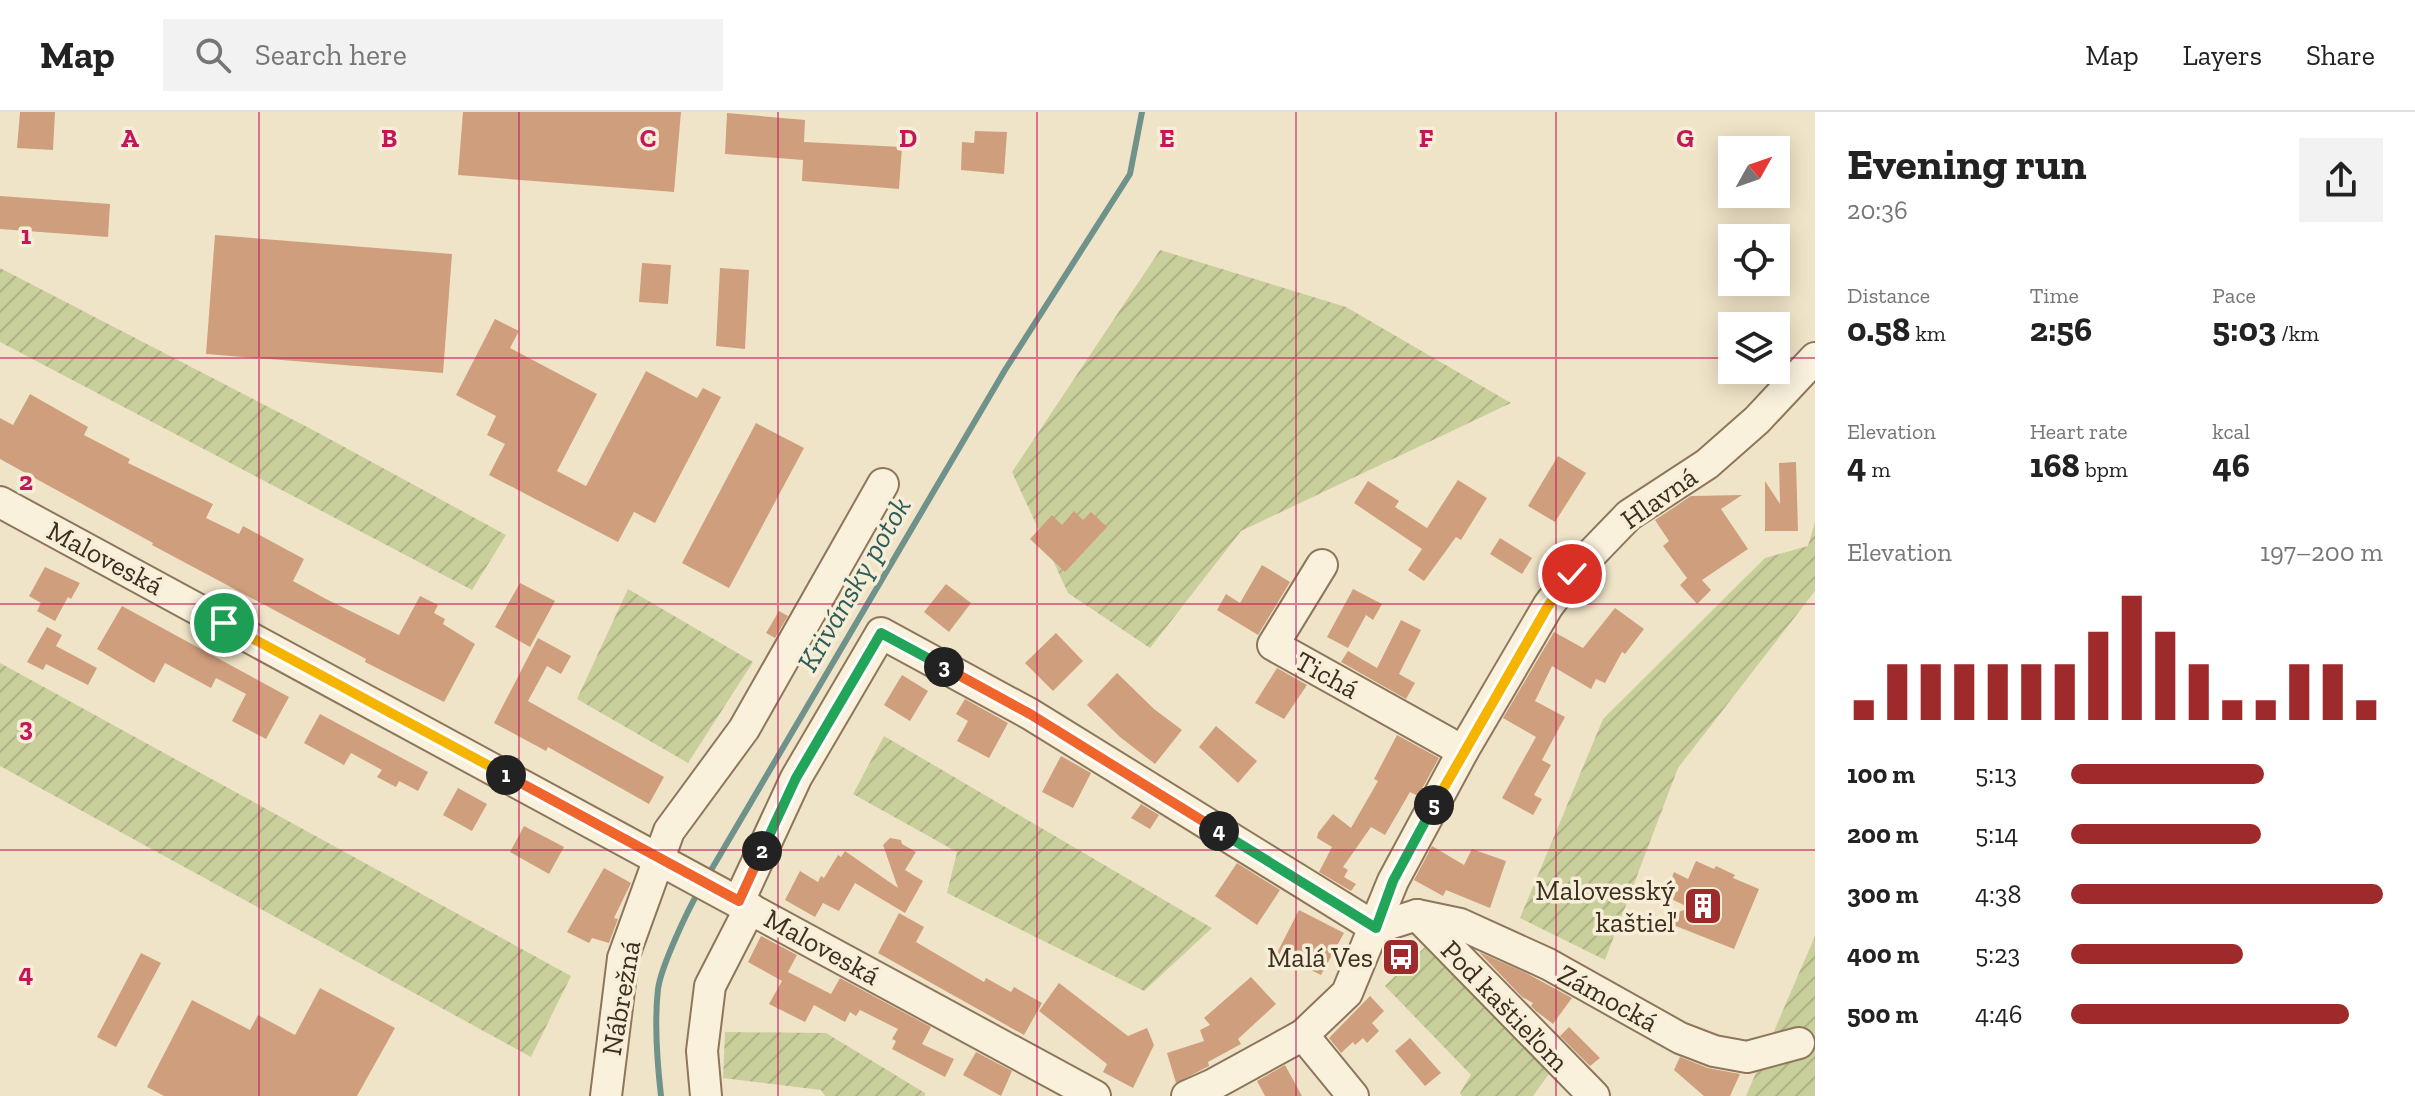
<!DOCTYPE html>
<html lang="en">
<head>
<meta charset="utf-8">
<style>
  :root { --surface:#fff; --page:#f2f2f2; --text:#222; --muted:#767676; --line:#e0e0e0; --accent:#9e2a2b }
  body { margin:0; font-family:"Zilla Slab",serif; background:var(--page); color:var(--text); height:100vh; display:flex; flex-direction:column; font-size:30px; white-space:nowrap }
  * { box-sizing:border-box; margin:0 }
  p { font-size:26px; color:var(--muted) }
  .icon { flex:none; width:44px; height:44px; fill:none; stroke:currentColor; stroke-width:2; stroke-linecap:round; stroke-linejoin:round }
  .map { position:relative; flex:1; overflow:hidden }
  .panel { display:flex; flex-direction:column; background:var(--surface); width:600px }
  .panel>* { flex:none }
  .needle { width:52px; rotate:50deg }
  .buttons { position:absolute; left:1718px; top:24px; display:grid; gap:16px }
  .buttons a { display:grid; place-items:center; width:72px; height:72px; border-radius:0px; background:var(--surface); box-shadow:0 4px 20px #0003; font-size:40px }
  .pin { position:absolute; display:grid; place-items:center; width:68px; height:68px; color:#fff; margin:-34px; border:4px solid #fff; border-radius:50%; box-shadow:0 2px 8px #0007 }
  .km { position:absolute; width:40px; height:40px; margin:-20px; border-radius:50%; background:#222; color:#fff; font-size:22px; line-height:40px; text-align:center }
  .round { display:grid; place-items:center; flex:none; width:84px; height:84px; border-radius:0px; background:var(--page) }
  .summary { display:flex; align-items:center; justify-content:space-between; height:136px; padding:0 32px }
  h1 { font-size:44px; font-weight:800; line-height:60px }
  .metrics { display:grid; grid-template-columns:repeat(3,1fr); gap:12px; height:136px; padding:8px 32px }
  .metrics div { display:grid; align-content:center }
  .metrics b { font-size:34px; font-weight:800 }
  .metrics small { font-size:22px; font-weight:400 }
  .metrics p { font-size:22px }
  .chart { height:224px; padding:16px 32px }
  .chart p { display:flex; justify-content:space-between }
  .chart svg { width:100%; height:144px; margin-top:8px; stroke:var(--accent); stroke-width:6 }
  ul { padding:0 32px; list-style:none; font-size:26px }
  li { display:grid; grid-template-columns:128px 96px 1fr; align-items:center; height:60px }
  li i { height:20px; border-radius:10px; background:var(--accent) }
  header { display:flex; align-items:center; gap:48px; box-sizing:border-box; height:112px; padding:0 40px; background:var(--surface); border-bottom:2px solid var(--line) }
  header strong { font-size:38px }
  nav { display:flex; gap:44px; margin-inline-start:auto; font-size:28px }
  .search { width:560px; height:72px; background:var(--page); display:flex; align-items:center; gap:20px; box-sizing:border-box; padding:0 28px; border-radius:0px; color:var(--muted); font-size:30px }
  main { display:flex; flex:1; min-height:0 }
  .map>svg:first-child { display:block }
  .garden { fill:url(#garden-furrows) }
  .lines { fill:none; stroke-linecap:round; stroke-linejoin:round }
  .stream { stroke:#6f938a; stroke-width:6 }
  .building { fill:#cf9f7d }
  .minor-casing { stroke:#8d765c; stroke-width:34 }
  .minor { stroke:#faf1dc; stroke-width:30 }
  .split-1-casing { stroke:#fff; stroke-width:16 }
  .split-2-casing { stroke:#fff; stroke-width:16 }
  .split-3-casing { stroke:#fff; stroke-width:16 }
  .split-4-casing { stroke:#fff; stroke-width:16 }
  .split-5-casing { stroke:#fff; stroke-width:16 }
  .split-6-casing { stroke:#fff; stroke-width:16 }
  .split-1 { stroke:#f5b400; stroke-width:10 }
  .split-2 { stroke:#f0652b; stroke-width:10 }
  .split-3 { stroke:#22a559; stroke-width:10 }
  .split-4 { stroke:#f0652b; stroke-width:10 }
  .split-5 { stroke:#22a559; stroke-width:10 }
  .split-6 { stroke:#f5b400; stroke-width:10 }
  .grid { fill:none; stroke:#c2185b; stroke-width:2; stroke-opacity:0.55 }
  .labels { text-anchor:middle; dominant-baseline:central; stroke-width:7; stroke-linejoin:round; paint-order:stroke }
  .street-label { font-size:28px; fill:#3d2e20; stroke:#f7eed8 }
  .poi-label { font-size:28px; fill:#3d2e20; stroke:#f7eed8; text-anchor:end }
  .water-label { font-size:30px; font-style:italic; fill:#2f5d5a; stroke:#f7eed8 }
  .grid-label { font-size:26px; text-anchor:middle; font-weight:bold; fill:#c2185b; stroke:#f7eed8; stroke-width:7; stroke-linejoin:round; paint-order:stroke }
</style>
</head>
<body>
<header>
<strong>Map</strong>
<div class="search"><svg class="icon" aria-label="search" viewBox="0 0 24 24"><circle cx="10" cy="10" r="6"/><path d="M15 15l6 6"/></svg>Search here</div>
<nav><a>Map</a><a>Layers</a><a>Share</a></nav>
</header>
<main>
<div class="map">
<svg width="1815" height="984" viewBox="0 0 1815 984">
  <defs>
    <pattern id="garden-furrows" width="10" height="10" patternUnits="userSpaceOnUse" patternTransform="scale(2)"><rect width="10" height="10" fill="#c9cf9b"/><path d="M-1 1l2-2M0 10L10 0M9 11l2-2" fill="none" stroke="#aeb285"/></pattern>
  </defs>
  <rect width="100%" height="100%" fill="#f0e4c8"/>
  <g class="garden">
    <path d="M 1160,138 L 1346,195 L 1511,291 L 1241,419 L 1150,536 L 1068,481 L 1012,360 Z"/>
    <path d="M 0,156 L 313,318 L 506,423 L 472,478 L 0,230 Z"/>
    <path d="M 1815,410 L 1815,479 L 1678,656 L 1605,848 L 1520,806 L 1603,607 L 1765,446 L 1808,434 Z"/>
    <path d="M 628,477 L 753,550 L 688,651 L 577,587 Z"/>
    <path d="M 0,551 L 571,864 L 531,945 L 0,654 Z"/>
    <path d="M 884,624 L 1212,816 L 1144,879 L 947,781 L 957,740 L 853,682 Z"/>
    <path d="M 1815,824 L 1815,984 L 1746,984 Z"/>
    <path d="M 1432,828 L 1554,955 L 1533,984 L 1462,984 L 1460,981 L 1471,963 L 1385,874 Z"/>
    <path d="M 725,920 L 826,921 L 925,981 L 925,984 L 825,984 L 821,978 L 723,966 Z"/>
  </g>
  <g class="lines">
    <g class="stream">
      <path d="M 707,765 L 1005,258 L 1130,62 L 1142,0"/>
      <path d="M 661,984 C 657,949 654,912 658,877 C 661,855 687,799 699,779"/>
    </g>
  </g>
  <g class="building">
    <path d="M 20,0 L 55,0 L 53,38 L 17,36 Z"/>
    <path d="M 463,0 L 681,0 L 674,80 L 458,63 Z"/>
    <path d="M 727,1 L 805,8 L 804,30 L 902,35 L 899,77 L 802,69 L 803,48 L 725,42 Z"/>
    <path d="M 975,19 L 1007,20 L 1004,62 L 961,58 L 962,30 L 974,31 Z"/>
    <path d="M 0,84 L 110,92 L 108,125 L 0,117 Z"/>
    <path d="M 215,123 L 452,142 L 443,261 L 206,242 Z"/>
    <path d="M 642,151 L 671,153 L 668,192 L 639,190 Z"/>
    <path d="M 720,156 L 749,158 L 745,237 L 716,234 Z"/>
    <path d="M 495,207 L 519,219 L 510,236 L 597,282 L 557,359 L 586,374 L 646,259 L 697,286 L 703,276 L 721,285 L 655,411 L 634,400 L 618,430 L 489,363 L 505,332 L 487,323 L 496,304 L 456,283 Z"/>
    <path d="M 30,282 L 88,315 L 84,323 L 130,347 L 128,351 L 213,392 L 206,406 L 239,422 L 243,414 L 304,447 L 293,469 L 326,487 L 399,523 L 420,484 L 438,493 L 434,501 L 445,507 L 443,512 L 475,532 L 444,590 L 365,550 L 366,547 L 152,433 L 153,431 L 0,347 L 0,306 L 13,313 Z"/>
    <path d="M 756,311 L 804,336 L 729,476 L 682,451 Z"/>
    <path d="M 1558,344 L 1586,361 L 1555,410 L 1528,394 Z"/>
    <path d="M 1796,350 L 1798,419 L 1765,419 L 1765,369 L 1780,392 L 1779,351 Z"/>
    <path d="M 1458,368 L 1487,386 L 1461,428 L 1456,425 L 1424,469 L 1408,458 L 1422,437 L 1354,391 L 1368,369 L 1399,389 L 1395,395 L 1427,416 Z"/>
    <path d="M 1742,383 L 1721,397 L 1748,437 L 1702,468 L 1711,478 L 1697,492 L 1680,473 L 1687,466 L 1663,434 L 1669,429 L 1655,408 L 1691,384 Z"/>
    <path d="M 1074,399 L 1083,408 L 1091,400 L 1107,415 L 1065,460 L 1030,427 L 1052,403 L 1062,413 Z"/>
    <path d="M 1500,426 L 1532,446 L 1522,462 L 1490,442 Z"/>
    <path d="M 1262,453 L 1290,470 L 1258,523 L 1217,498 L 1226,482 L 1240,491 Z"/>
    <path d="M 45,455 L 80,471 L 71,487 L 68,485 L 55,509 L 37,499 L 41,491 L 29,484 Z"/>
    <path d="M 520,471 L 555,489 L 530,535 L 495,515 Z"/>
    <path d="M 946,472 L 971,491 L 949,520 L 924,500 Z"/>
    <path d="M 1353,477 L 1382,492 L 1373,508 L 1366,503 L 1348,536 L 1327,525 Z"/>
    <path d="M 122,494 L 289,585 L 266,627 L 232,609 L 246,582 L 216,566 L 211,576 L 165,551 L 154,571 L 97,537 Z"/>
    <path d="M 1615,496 L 1644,517 L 1625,542 L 1622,540 L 1605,571 L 1596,567 L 1591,577 L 1552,554 L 1535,589 L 1565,605 L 1542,648 L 1551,653 L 1534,683 L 1542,687 L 1533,703 L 1502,686 L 1536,625 L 1503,606 L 1554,520 L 1583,536 Z"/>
    <path d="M 779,499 L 788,504 L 775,526 L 766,521 Z"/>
    <path d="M 1401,508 L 1421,518 L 1399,562 L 1415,571 L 1406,587 L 1341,550 L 1348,539 L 1377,556 Z"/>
    <path d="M 47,515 L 62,523 L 56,534 L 97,556 L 88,573 L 46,552 L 43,558 L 27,550 Z"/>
    <path d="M 1056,521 L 1083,549 L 1053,579 L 1025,551 Z"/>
    <path d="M 538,526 L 571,544 L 561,562 L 547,554 L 528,589 L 664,665 L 649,692 L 548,635 L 546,639 L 494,611 Z"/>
    <path d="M 1277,556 L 1307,573 L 1284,607 L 1255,591 Z"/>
    <path d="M 1117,561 L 1154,597 L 1182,618 L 1155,652 L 1120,625 L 1087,593 Z"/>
    <path d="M 902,563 L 928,579 L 910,609 L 884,593 Z"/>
    <path d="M 965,587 L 1008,611 L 989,646 L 957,629 L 968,609 L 956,602 Z"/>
    <path d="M 320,602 L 428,660 L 418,679 L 399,669 L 396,675 L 377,665 L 382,658 L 351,641 L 344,653 L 304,631 Z"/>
    <path d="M 1216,614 L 1257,649 L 1238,671 L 1199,635 Z"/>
    <path d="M 1397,623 L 1439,646 L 1418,684 L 1410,680 L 1385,723 L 1371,715 L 1343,755 L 1348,758 L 1344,765 L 1356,772 L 1351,779 L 1319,760 L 1332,735 L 1317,726 L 1318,721 L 1333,702 L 1351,716 L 1378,669 L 1374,667 Z"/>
    <path d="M 1061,644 L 1091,661 L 1073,696 L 1042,680 Z"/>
    <path d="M 458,676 L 487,692 L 472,719 L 443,703 Z"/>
    <path d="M 1141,692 L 1159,703 L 1150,717 L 1131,706 Z"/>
    <path d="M 524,714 L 564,735 L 549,762 L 510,740 Z"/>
    <path d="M 890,726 L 901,728 L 902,732 L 916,740 L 905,758 L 923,769 L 905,801 L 855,771 L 839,799 L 823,791 L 815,805 L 785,788 L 800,759 L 818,770 L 821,764 L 824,766 L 838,743 L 841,745 L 845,739 L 898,776 L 883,733 Z"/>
    <path d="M 1432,734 L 1464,753 L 1472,737 L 1506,749 L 1490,796 L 1446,778 L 1443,784 L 1414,768 Z"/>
    <path d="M 1696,749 L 1714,757 L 1716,754 L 1735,763 L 1733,766 L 1759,777 L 1734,837 L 1658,807 L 1690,796 L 1665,784 L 1674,760 L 1688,767 Z"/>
    <path d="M 1237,751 L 1280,778 L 1257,813 L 1215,784 Z"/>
    <path d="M 604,756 L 631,771 L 614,806 L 618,807 L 609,831 L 592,826 L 589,831 L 567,820 Z"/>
    <path d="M 1299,798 L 1344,821 L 1321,863 L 1277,841 Z"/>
    <path d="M 899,801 L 924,815 L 916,830 L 984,870 L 986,866 L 1011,880 L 1014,875 L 1042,891 L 1024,923 L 878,841 Z"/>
    <path d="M 761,824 L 797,843 L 788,860 L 831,882 L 840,866 L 931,915 L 922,932 L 954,947 L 945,965 L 892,937 L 896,929 L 892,927 L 898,917 L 860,898 L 856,904 L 850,900 L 845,910 L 814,893 L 805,910 L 769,892 L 782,869 L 748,850 Z"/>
    <path d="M 1479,840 L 1528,862 L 1572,886 L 1553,912 L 1536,899 L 1531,894 L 1533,891 L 1522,885 Z"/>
    <path d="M 141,841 L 161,851 L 116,935 L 97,925 Z"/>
    <path d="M 1251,865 L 1276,892 L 1238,927 L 1241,932 L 1208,950 L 1209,954 L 1176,971 L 1167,941 L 1204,929 L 1200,918 L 1210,913 L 1204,906 Z"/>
    <path d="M 1059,871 L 1128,924 L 1147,916 L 1154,933 L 1133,976 L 1103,960 L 1107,952 L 1039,899 Z"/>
    <path d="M 320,876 L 395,916 L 357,984 L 164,984 L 147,975 L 192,888 L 250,918 L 258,903 L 295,923 Z"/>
    <path d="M 1370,884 L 1384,899 L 1372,911 L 1379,919 L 1367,931 L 1363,926 L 1355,933 L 1353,930 L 1341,941 L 1329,926 Z"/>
    <path d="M 1569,915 L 1600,946 L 1590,954 L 1560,924 Z"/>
    <path d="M 1410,926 L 1441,961 L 1425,974 L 1395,939 Z"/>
    <path d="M 976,940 L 1012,959 L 1001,984 L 963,963 Z"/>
    <path d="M 1680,945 L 1708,956 L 1740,962 L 1730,984 L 1704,984 L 1674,958 Z"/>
    <path d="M 1285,953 L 1302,984 L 1265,984 L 1257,969 Z"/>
  </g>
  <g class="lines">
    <g class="minor-casing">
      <g id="minor">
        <path d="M 0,390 L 1095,984"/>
        <path d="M 1322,453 L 1273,533 L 1463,639"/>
        <path d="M 739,789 L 796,666 L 881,521 L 1030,602 L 1376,816"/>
        <path d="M 1417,803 L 1594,984"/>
        <path d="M 1376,816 L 1417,803 L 1460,812 L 1548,852 L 1680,926 L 1714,939 L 1747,945 L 1799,931"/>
        <path d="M 1303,923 L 1353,984"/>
        <path d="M 606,984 L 623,846 L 669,719 L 744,617 L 883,372"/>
        <path d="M 706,984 L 702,939 L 710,874 L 750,796"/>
        <path d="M 1187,984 L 1214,972 L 1303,923 L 1347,881 L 1393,769 L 1463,639 L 1548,494 L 1572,462 L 1629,403 L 1707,352 L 1757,308 L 1815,246"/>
      </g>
    </g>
    <use href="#minor" class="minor"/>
  </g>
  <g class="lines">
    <g class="split-1-casing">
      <path id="split-1" d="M 224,511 L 506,663"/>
    </g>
    <g class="split-2-casing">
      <path id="split-2" d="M 506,663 L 739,789 L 762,739"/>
    </g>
    <g class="split-3-casing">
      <path id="split-3" d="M 762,739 L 796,666 L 881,521 L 944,555"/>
    </g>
    <g class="split-4-casing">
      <path id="split-4" d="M 944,555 L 1030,602 L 1219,719"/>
    </g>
    <g class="split-5-casing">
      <path id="split-5" d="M 1219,719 L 1376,816 L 1393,769 L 1434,693"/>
    </g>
    <g class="split-6-casing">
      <path id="split-6" d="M 1434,693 L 1548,494 L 1572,462"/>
    </g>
    <use href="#split-1" class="split-1"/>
    <use href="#split-2" class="split-2"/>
    <use href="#split-3" class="split-3"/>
    <use href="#split-4" class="split-4"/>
    <use href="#split-5" class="split-5"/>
    <use href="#split-6" class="split-6"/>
  </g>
  <path class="grid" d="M 259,0 L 259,984M 519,0 L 519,984M 778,0 L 778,984M 1037,0 L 1037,984M 1296,0 L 1296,984M 1556,0 L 1556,984M 0,246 L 1732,246M 1776,246 L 1815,246M 0,492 L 1815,492M 0,738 L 1815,738"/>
  <defs>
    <g id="building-square" transform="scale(2)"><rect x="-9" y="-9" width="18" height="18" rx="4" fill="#9e2a2b" stroke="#f7eed8"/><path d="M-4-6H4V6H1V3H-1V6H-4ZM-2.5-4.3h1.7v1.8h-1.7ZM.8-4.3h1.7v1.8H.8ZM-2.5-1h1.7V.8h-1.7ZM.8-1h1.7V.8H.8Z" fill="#fff"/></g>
    <g id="bus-square" transform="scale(2)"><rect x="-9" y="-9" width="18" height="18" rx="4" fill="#9e2a2b" stroke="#f7eed8"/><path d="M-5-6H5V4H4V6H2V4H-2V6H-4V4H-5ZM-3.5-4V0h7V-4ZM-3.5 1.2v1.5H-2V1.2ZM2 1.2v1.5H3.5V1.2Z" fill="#fff"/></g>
  </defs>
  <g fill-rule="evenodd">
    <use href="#building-square" x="1703" y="794"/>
    <use href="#bus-square" x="1401" y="845"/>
  </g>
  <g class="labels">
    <g class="street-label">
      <text transform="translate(1659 386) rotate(-35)">Hlavná</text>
      <text transform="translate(105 446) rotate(28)">Maloveská</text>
      <text transform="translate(1327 563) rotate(29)">Tichá</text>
      <text transform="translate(822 835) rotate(29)">Maloveská</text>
      <text transform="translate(621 886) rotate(-80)">Nábrežná</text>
      <text transform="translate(1608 886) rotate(29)">Zámocká</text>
      <text transform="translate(1505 894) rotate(46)">Pod kaštieľom</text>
    </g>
    <g class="poi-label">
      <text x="1675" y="778">Malovesský<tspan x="1675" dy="32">kaštieľ</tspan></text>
      <text x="1373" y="845">Malá Ves</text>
    </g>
    <g class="water-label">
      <text transform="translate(854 472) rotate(-60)">Krivánsky potok</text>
    </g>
  </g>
  <g class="grid-label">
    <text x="130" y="35">A</text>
    <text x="389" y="35">B</text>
    <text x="648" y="35">C</text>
    <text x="908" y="35">D</text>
    <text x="1167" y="35">E</text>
    <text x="1426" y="35">F</text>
    <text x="1685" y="35">G</text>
    <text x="26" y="132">1</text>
    <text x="26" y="378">2</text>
    <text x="26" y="624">3</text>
    <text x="26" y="870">4</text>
  </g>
</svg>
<div class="buttons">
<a><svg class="needle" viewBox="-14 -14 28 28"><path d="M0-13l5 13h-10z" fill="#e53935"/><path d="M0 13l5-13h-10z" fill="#767676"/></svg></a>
<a><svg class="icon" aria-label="locate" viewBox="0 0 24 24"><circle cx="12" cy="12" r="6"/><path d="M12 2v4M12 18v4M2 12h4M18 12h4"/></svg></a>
<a><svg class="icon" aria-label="layers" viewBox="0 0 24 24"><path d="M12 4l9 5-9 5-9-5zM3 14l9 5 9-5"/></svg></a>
</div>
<div class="pin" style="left:224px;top:511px;background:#1e9e55"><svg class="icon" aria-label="arrive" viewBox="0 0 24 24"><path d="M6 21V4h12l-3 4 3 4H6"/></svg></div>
<div class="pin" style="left:1572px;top:462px;background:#d93025"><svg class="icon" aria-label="check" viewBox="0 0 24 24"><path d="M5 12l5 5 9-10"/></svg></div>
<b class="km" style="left:506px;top:663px">1</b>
<b class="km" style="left:762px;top:739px">2</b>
<b class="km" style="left:944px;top:555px">3</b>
<b class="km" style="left:1219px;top:719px">4</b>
<b class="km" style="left:1434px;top:693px">5</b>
</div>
<section class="panel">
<div class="summary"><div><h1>Evening run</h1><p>20:36</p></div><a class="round"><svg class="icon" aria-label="share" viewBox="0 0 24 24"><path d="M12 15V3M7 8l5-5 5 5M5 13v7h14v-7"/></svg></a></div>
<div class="metrics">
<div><p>Distance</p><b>0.58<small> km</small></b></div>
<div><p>Time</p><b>2:56</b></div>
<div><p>Pace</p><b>5:03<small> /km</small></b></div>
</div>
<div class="metrics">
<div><p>Elevation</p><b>4<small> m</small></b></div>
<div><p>Heart rate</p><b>168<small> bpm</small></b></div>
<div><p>kcal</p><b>46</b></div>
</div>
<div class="chart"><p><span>Elevation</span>197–200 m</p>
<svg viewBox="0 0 160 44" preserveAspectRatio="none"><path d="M5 44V38M15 44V27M25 44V27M35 44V27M45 44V27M55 44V27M65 44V27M75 44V17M85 44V6M95 44V17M105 44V27M115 44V38M125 44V38M135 44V27M145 44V27M155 44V38"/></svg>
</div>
<ul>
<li><b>100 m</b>5:13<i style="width:62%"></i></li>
<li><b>200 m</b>5:14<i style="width:61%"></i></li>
<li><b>300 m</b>4:38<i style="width:100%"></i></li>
<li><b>400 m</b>5:23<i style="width:55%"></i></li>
<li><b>500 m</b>4:46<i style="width:89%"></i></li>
</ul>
</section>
</main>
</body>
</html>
